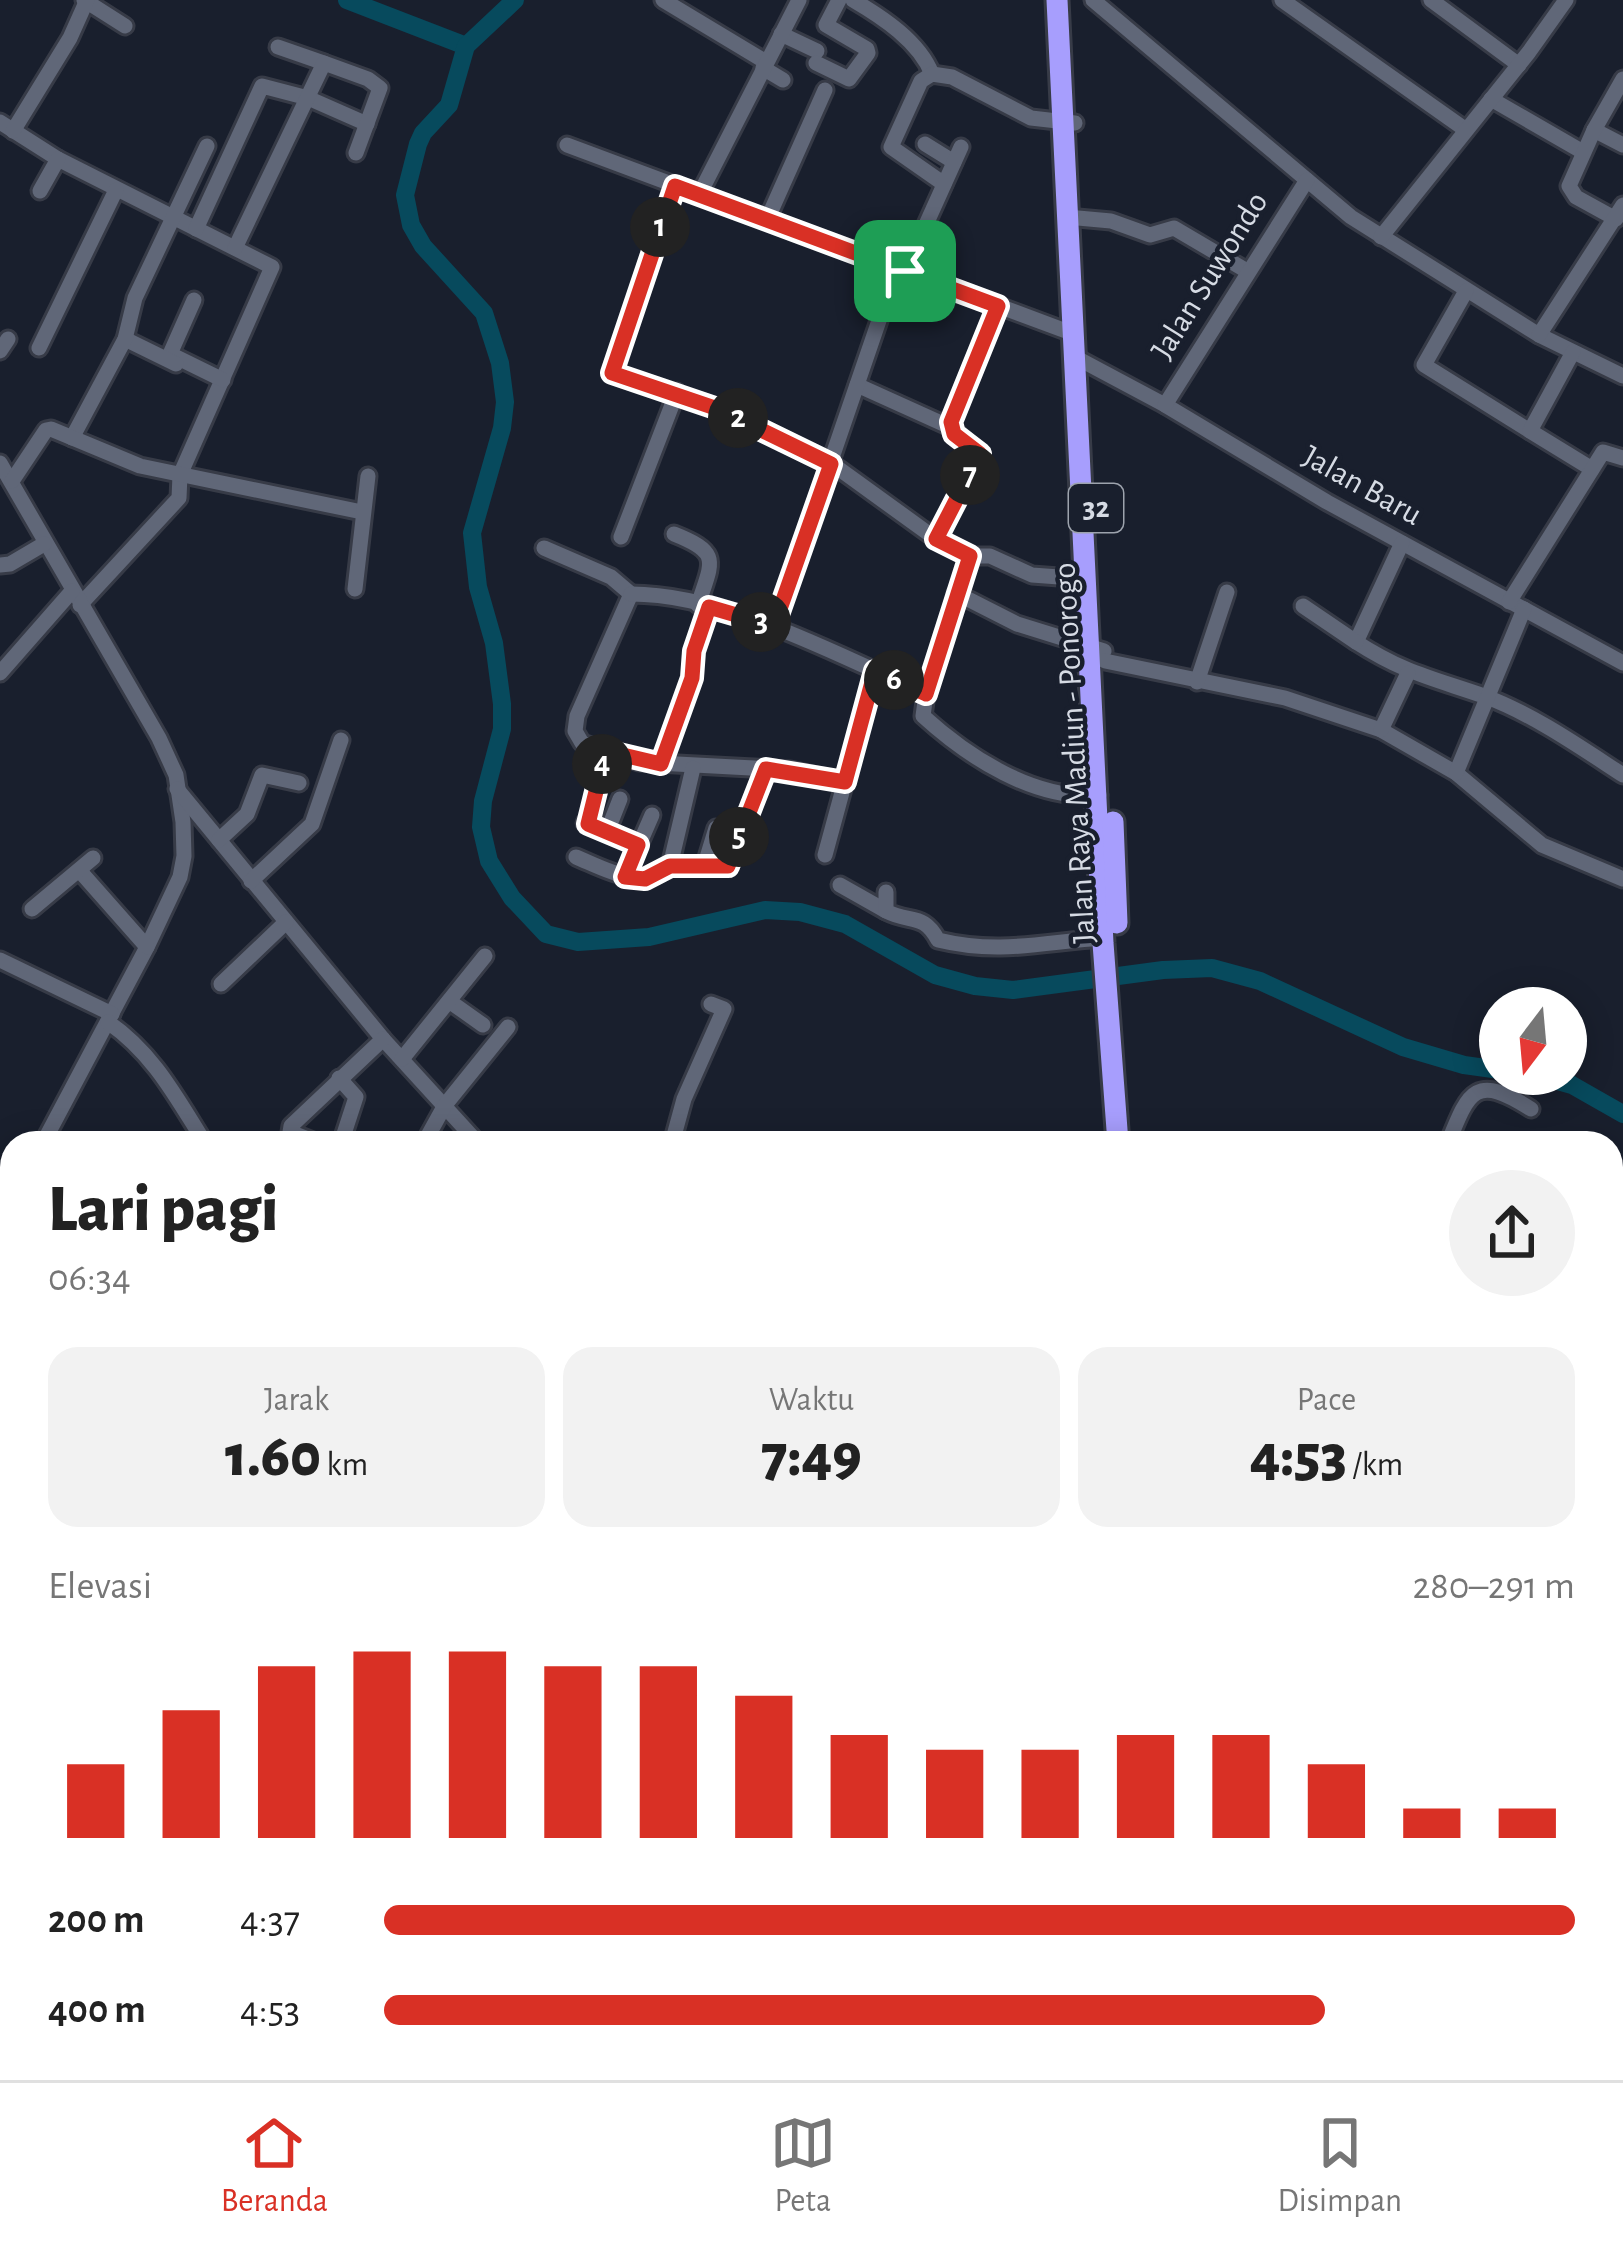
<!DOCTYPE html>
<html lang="id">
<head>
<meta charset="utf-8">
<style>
  :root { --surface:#fff; --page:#f2f2f2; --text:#222; --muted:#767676; --line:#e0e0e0; --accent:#d93025 }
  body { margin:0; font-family:"Alegreya Sans",sans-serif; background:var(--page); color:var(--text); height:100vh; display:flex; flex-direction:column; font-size:45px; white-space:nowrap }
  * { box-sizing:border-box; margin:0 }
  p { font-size:39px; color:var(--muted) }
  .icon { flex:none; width:66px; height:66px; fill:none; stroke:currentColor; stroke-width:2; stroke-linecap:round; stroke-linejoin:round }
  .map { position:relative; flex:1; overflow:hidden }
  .side { position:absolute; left:0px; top:1131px; width:1623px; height:951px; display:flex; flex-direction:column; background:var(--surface); border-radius:36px 36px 0 0; box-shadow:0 6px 30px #0003 }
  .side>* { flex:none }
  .needle { width:78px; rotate:196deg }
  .fabs { position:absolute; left:1479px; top:987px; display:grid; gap:24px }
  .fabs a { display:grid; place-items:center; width:108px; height:108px; border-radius:50%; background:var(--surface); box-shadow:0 6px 30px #0003; font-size:60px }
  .pin { position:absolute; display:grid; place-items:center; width:102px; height:102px; color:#fff; margin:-51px; border-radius:24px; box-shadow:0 6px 18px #0006 }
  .km { position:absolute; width:60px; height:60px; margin:-30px; border-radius:50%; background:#222; color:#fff; font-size:33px; line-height:60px; text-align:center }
  .round { display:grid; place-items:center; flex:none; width:126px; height:126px; border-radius:63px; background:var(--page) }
  .overview { display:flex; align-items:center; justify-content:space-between; height:204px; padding:0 48px }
  h1 { font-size:66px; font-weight:800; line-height:90px }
  .stats { display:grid; grid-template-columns:repeat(3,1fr); gap:18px; height:204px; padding:12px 48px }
  .stats div { display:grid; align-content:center; border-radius:30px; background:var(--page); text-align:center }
  .stats b { font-size:60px; font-weight:800 }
  .stats small { font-size:33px; font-weight:400 }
  .stats p { font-size:33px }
  .chart { height:336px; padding:24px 48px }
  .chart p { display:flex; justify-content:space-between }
  .chart svg { width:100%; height:216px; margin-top:12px; stroke:var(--accent); stroke-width:6 }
  ul { padding:0 48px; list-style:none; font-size:39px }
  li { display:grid; grid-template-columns:192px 144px 1fr; align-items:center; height:90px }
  li i { height:30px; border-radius:15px; background:var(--accent) }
  .tab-bar { display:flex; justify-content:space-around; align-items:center; height:168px; border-top:3px solid var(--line); background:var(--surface); font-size:33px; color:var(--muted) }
  .tab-bar a { display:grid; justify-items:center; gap:6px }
  .tab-bar .selected { color:var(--accent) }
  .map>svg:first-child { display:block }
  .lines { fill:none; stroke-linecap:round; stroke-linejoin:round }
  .river { stroke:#074a5d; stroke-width:18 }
  .minor-casing { stroke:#373b47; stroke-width:21 }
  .major-casing { stroke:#373b47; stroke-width:24 }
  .highway-casing { stroke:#373b47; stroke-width:27 }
  .minor { stroke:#606778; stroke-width:15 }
  .major { stroke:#8b88c8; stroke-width:18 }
  .highway { stroke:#a79efd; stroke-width:21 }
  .route-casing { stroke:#fff; stroke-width:24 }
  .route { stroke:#d93025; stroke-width:15 }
  .labels { text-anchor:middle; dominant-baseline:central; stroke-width:9; stroke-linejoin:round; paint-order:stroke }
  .shield { fill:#191f2d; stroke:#9da3ad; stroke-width:3 }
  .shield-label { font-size:30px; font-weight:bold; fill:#d6dbe4 }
  .street-label { font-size:33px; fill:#d6dbe4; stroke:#191f2d }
</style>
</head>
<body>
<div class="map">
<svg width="1623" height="2080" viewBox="0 0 1623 2080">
  <rect width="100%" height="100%" fill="#191f2d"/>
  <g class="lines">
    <g class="river">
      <path d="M 347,0 L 466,46"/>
      <path d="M 515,0 L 466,46 L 449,105 L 423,133 L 418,144 L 405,195 L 411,225 L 423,246 L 484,313 L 500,363 L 505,402 L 502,428 L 472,533 L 478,587 L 494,643 L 502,704 L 502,729 L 483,801 L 481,827 L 489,861 L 512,898 L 546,934 L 578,942 L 649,937 L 765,910 L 800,912 L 845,924 L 935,975 L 975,986 L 1013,990 L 1163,970 L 1212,968 L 1260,981 L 1403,1047 L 1464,1065 L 1500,1070"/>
      <path d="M 1533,1074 L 1572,1085 L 1623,1114"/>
    </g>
    <g class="minor-casing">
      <g id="minor">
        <path d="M 84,0 L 125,26"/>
        <path d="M 663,0 L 766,62"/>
        <path d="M 853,0 C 882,17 919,41 932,74"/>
        <path d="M 1093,0 L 1351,217 L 1539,335 L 1623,376"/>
        <path d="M 1282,0 L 1466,130"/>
        <path d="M 1431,0 L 1519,65"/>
        <path d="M 781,34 L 817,51"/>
        <path d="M 278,47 L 324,63"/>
        <path d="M 816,63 L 849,79 L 868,53 L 867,49 L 826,25 L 839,0"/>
        <path d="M 763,68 L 783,80"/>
        <path d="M 1491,99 L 1583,152"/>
        <path d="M 0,122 L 58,159 L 272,267 L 180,475 L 179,498 L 80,605"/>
        <path d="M 1594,130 L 1623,145"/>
        <path d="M 13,131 L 70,38 L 87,0"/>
        <path d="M 925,144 L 954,162"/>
        <path d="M 567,145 L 1074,334"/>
        <path d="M 944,184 L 891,147 L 921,81 L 932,74 L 952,77 L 1031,118 L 1075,123"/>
        <path d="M 675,186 L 612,373 L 718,409 L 831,463 L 936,539 L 970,556 L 926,694 L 923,716 C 968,757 1035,801 1099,795"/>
        <path d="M 40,191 L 58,159"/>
        <path d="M 699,195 L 799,0"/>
        <path d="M 1067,217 L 1111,221 L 1150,235 L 1174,228 L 1247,271"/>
        <path d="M 1616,219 L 1576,197 L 1569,186 L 1594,130 L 1623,79"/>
        <path d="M 767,220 L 825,90"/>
        <path d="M 196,229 L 262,86 L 308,98 L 367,124"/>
        <path d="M 1381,237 L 1529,52 L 1566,0"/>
        <path d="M 235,248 L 324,63 L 368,79 L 380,88 L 356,153"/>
        <path d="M 905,271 L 961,147"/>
        <path d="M 1466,291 L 1424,365 L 1530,431"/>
        <path d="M 194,300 L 170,354 L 223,380"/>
        <path d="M 1539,335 L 1623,205"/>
        <path d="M 125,339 L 176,364"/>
        <path d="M 39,348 L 116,190"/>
        <path d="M 0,351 L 8,339"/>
        <path d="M 1573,352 L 1530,431 L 1592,469"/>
        <path d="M 1075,357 L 1165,405 L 1327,502 L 1623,663"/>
        <path d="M 857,385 L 950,427"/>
        <path d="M 1165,405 L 1307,180"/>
        <path d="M 72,438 L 125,339 L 135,298 L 207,146"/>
        <path d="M 0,463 L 159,738 L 176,775 L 183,822 L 184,856 L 180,877 L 147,947 L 43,1143"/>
        <path d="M 12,481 L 46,430 L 51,429 L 140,466 L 362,512"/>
        <path d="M 674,534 C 722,553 712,561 698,605"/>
        <path d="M 621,537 L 677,392"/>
        <path d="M 936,539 L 980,454 L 950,427 L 998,306"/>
        <path d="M 1402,543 L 1356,642 C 1404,673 1432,678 1484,696 C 1533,714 1580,747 1623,775"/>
        <path d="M 544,548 L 611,577 L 631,594"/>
        <path d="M 970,556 L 990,556 L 1032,575 L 1086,579"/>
        <path d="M 0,565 L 10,564 L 44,544"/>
        <path d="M 355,589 L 368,476"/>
        <path d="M 956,593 L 1017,624 L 1104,651"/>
        <path d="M 631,594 L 577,716 L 575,731 L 582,743 L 639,762 L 790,770 L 845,782"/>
        <path d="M 631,594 C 726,594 840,656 926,694"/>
        <path d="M 1509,602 L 1603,452 L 1623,458"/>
        <path d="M 1303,606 L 1356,642"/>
        <path d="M 774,627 L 897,268"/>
        <path d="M 1105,661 L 1285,698 L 1381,730 L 1456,773 L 1542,845 L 1623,879"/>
        <path d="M 0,673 L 72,591"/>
        <path d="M 1197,682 L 1227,592"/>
        <path d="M 1381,730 L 1408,673"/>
        <path d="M 661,764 L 692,678 L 694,651 L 709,607"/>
        <path d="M 1456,773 L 1524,609"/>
        <path d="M 177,789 L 383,1039 L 478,1143"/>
        <path d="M 585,823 L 638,845"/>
        <path d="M 588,824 L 606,751"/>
        <path d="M 607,832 L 620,799"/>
        <path d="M 219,840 L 247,814 L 262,775 L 299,783"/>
        <path d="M 825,855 L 875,671"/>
        <path d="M 576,857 C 607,870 641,891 670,866 L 693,768"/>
        <path d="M 705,864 L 716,828"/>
        <path d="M 670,866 L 728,865 L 766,769"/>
        <path d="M 79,870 L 147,947"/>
        <path d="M 625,877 L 652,815"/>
        <path d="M 251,881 L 312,824 L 341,740"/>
        <path d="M 840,885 L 886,911"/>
        <path d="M 886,892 L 886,911 C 910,924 923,912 938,940 C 1000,955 1043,942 1103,938"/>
        <path d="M 32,909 L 93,858"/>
        <path d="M 0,960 L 112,1014"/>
        <path d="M 221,984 L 286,922"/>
        <path d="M 449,1001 L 483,1025"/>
        <path d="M 108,1022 C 154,1054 176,1097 205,1143"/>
        <path d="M 402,1059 L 485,956"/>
        <path d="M 339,1078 L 356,1097 L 341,1143"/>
        <path d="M 318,1143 L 290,1132 L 291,1126 L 383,1039"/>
        <path d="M 424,1143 L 445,1105 L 508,1027"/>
        <path d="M 672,1143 L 684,1099 L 724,1009 L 711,1004"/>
        <path d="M 768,1143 L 779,1143"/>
        <path d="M 1448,1143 C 1469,1091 1475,1073 1531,1109"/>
        <path d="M 0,1224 L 12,1201"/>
        <path d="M 1611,1248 L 1623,1254"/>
        <path d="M 1611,1450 L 1623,1457"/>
        <path d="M 0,1516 L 12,1524"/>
        <path d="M 1611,1602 L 1623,1580"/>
        <path d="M 0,1691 L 12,1699"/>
        <path d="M 1611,1712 L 1623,1718"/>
        <path d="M 0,1845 L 12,1849"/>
        <path d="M 1611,1892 L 1623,1897"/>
        <path d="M 0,2007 L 12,2010"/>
        <path d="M 172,2070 L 195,2080"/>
        <path d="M 647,2070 L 662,2080"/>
        <path d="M 1348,2070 L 1364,2080"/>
        <path d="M 44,2080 L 47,2070"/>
        <path d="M 213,2080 L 219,2070"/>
        <path d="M 496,2080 L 505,2070"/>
        <path d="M 870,2080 L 879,2070"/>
        <path d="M 1325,2080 L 1331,2070"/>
        <path d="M 1396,2080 L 1401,2070"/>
        <path d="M 1444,2080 L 1448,2070"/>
        <path d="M 1557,2080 L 1562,2070"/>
        <path d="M 1586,2080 L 1590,2076 L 1610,2077 L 1623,2051"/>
      </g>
    </g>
    <g class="major-casing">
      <path id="major" d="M 0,1322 L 12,1324"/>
    </g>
    <g class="highway-casing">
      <g id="highway">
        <path d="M 1057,0 L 1103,943 L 1118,1143"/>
        <path d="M 1113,822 L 1117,923"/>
        <path d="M 1182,2073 L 1189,2080"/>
        <path d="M 1128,2080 L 1139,2070"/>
      </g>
    </g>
    <use href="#minor" class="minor"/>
    <use href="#major" class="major"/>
    <use href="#highway" class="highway"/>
  </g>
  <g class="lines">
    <g class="route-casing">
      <path id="route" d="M 675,186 L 998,306 L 951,422 L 954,434 L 980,454 L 936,539 L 970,556 L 926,694 L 875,671 L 845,782 L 766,769 L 728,866 L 670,866 L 645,879 L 625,877 L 638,845 L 588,824 L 606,751 L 661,764 L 692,678 L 694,651 L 709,607 L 774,626 L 831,464 L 718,409 L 612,373 Z"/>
    </g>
    <use href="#route" class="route"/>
  </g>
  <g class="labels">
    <rect class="shield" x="1069" y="484" width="54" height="48" rx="9"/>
    <g class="shield-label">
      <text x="1096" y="508">32</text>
    </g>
    <g class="street-label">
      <text transform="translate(1210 276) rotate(-58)">Jalan Suwondo</text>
      <text transform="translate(1362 486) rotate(29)">Jalan Baru</text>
      <text transform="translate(1075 753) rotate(-93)">Jalan Raya Madiun - Ponorogo</text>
    </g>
  </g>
</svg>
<div class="fabs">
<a><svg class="needle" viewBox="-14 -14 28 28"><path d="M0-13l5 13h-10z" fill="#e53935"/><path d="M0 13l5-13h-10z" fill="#767676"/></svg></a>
</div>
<div class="pin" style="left:905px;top:271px;background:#1e9e55"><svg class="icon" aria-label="arrive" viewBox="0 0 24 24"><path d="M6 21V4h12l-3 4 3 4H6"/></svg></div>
<b class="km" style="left:660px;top:227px">1</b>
<b class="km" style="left:738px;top:418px">2</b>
<b class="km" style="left:761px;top:622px">3</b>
<b class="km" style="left:602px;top:764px">4</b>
<b class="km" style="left:739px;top:837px">5</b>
<b class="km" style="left:894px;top:680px">6</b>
<b class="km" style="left:970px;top:475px">7</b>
<section class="side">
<div class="overview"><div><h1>Lari pagi</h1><p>06:34</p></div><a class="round"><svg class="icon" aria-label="share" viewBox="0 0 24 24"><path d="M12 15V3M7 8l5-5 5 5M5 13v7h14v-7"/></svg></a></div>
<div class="stats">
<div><p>Jarak</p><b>1.60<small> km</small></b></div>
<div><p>Waktu</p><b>7:49</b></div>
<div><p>Pace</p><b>4:53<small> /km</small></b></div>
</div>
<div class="chart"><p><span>Elevasi</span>280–291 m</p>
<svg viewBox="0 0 160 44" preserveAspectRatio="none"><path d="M5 44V29M15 44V18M25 44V9M35 44V6M45 44V6M55 44V9M65 44V9M75 44V15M85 44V23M95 44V26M105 44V26M115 44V23M125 44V23M135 44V29M145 44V38M155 44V38"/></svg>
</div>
<ul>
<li><b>200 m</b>4:37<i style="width:100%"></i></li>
<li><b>400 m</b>4:53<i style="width:79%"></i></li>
</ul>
</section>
</div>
<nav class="tab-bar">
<a class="selected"><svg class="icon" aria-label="home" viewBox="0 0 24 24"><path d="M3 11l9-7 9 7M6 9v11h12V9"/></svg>Beranda</a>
<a><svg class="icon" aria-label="map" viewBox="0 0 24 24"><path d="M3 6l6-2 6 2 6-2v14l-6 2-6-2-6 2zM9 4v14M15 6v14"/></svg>Peta</a>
<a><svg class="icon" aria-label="saved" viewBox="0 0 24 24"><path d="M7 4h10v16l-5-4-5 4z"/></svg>Disimpan</a>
</nav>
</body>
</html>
